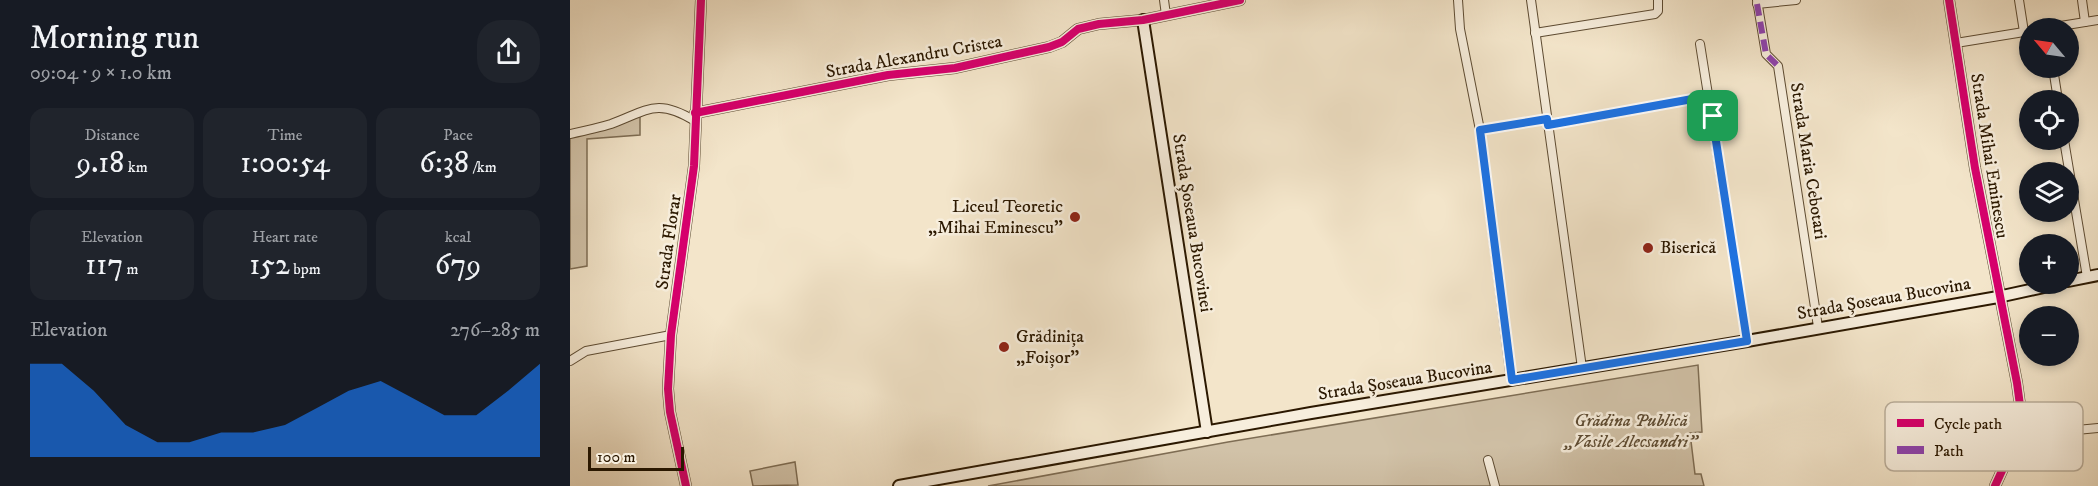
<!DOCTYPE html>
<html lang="en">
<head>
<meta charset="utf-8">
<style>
  :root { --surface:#171b24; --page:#20242c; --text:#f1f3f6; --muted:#9ea1a6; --accent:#1a73e8 }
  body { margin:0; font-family:"IM FELL DW Pica",serif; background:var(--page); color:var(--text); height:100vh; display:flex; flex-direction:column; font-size:22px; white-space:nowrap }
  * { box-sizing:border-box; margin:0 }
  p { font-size:20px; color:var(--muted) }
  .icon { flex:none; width:33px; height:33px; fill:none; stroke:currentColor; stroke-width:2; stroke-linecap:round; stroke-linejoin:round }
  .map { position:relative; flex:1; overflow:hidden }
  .sheet { display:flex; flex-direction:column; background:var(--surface); width:570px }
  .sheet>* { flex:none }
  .needle { width:39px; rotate:299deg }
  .fabs { position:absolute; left:1449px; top:18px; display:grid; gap:12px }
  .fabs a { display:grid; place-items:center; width:60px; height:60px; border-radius:50%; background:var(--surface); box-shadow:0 3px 9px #0003; font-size:30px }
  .scale { position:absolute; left:18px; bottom:15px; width:96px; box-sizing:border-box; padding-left:6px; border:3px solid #2b1800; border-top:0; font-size:16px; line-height:21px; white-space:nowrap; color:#2b1800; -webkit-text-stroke:4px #f7eedd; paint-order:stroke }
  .pin { position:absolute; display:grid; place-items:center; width:51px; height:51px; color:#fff; margin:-26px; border-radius:12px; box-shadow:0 3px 9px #0006 }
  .round { display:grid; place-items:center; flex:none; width:63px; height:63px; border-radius:24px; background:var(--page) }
  .summary { display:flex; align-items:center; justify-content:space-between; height:102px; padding:0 30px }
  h1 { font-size:33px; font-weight:600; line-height:45px }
  .metrics { display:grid; grid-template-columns:repeat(3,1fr); gap:9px; height:102px; padding:6px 30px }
  .metrics div { display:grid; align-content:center; border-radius:15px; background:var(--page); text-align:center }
  .metrics b { font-size:30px; font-weight:600 }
  .metrics small { font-size:16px; font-weight:400 }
  .metrics p { font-size:16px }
  .chart { height:168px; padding:12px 30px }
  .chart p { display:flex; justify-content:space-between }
  .chart svg { width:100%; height:108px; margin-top:6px; fill:var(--accent); opacity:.7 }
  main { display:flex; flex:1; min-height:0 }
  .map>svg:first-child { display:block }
  .green { fill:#d1c2a8; stroke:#7e6d54; stroke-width:1.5 }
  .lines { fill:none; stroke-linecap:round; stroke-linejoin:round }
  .minor-casing { stroke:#5d4b32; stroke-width:10 }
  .tertiary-casing { stroke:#5d4b32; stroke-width:12 }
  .secondary-casing { stroke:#2b1800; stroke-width:14 }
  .minor { stroke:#f7eedd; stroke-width:8 }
  .tertiary { stroke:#f7eedd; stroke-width:9 }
  .secondary { stroke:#f7eedd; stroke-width:10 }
  .quiet { stroke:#8e44ad; stroke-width:6; stroke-dasharray:12 6; stroke-linecap:butt }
  .cycleway-casing { stroke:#f7eedd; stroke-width:11 }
  .cycleway { stroke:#d6006c; stroke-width:8 }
  .route-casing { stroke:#fff; stroke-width:12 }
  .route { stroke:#1a73e8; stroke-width:8 }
  .poi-dot { fill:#8f2418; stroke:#f7eedd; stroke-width:2 }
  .labels { text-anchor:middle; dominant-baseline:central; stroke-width:5; stroke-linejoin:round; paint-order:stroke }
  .street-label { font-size:18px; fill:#2b1800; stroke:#f7eedd }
  .poi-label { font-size:18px; fill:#2b1800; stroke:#f7eedd; text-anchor:start }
  .park-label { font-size:18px; font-style:italic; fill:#5d4b32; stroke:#f7eedd }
  .key { fill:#f7eedd; stroke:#baae9b; stroke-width:1.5 }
  .key-label { font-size:16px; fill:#2b1800 }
</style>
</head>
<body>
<main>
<section class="sheet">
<div class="summary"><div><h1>Morning run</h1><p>09:04 · 9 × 1.0 km</p></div><a class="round"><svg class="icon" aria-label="share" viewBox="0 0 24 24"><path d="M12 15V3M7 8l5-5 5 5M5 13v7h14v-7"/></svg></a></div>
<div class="metrics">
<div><p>Distance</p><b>9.18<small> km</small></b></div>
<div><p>Time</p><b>1:00:54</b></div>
<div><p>Pace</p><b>6:38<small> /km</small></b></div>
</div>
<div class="metrics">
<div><p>Elevation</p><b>117<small> m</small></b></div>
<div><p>Heart rate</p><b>152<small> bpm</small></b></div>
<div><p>kcal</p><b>679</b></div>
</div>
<div class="chart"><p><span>Elevation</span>276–285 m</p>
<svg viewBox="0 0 160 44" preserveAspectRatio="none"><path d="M0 44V6L10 6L20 17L30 31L40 38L50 38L60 34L70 34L80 31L90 24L100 17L110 13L120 20L130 27L140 27L150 17L160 6V44z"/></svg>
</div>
</section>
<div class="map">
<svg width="1528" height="486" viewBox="0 0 1528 486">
  <rect width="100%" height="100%" fill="#f3e5ca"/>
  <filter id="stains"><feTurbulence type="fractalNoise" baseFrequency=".00333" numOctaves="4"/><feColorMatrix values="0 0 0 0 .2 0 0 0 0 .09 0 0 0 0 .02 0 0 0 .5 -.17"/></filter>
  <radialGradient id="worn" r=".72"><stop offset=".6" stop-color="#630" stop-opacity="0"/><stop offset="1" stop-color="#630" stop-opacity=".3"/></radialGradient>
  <g class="green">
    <path d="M 70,113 L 70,135 L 17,139 L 17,266 L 0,269 L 0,137 Z"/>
    <path d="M 1128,365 L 1132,432 L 1120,433 L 1125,474 L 1131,474 L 1134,486 L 418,486 L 658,442 Z"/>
    <path d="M 225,462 L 228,485 L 183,486 L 180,471 Z"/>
  </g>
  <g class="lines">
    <g class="minor-casing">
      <g id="minor">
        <path d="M 594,0 L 596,15"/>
        <path d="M 888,0 L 890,29 L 910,130 L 941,380"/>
        <path d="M 961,0 L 1012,368"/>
        <path d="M 1187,0 L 1196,54 L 1208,66 L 1248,327"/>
        <path d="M 1449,0 L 1454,32"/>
        <path d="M 1512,0 L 1515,22"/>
        <path d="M 1187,4 L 1226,0"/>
        <path d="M 1478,28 L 1528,20"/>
        <path d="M 965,33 L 1085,14 L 1088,11 L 1088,0"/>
        <path d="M 1386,43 L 1460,31"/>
        <path d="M 1130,44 L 1177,341"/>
        <path d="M 1483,68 L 1488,100"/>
        <path d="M 978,125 L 1139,96"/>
        <path d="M 910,130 L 977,119"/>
        <path d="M 0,134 C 14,131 28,128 41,124 C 77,111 86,97 125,121"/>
        <path d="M 1494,140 L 1517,277"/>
        <path d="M 0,361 L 16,351 L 101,335"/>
        <path d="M 1454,435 L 1528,428"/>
        <path d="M 918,460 L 925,486"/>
      </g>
    </g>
    <g class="tertiary-casing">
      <g id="tertiary">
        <path d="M 1379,0 L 1405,168 L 1447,383 L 1454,435 L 1441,451 L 1425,486"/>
        <path d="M 125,113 L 318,75 L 385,68 L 479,47 L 492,42 L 508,29 L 529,24 L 573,20 L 670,0"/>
        <path d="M 116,486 L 100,412 L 98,389 L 101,335 L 124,166 L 131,0"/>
      </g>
    </g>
    <g class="secondary-casing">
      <g id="secondary">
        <path d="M 573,20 L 637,432"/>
        <path d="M 1498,281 L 1528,275"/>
        <path d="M 329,486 L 741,413 L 1177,341 L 1428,297 L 1488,284"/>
      </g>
    </g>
    <use href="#minor" class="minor"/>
    <use href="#tertiary" class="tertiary"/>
    <use href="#secondary" class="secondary"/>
    <path class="quiet" d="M 1187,4 L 1196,54 L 1208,66"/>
    <g class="cycleway-casing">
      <g id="cycleway">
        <path d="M 1379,0 L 1405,168 L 1447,383 L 1454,435 L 1441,451 L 1425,486"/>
        <path d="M 125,113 L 318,75 L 385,68 L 479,47 L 492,42 L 508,29 L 529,24 L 573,20 L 670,0"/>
        <path d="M 116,486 L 100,412 L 98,389 L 101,335 L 124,166 L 131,0"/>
      </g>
    </g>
    <use href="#cycleway" class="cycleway"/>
  </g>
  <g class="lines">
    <g class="route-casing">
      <path id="route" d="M 1139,96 L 1177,341 L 942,380 L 910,130 L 977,119 L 978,125 Z"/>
    </g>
    <use href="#route" class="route"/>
  </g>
  <g class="poi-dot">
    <circle cx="505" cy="217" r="6"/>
    <circle cx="1078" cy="248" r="6"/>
    <circle cx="434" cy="347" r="6"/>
  </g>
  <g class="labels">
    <g class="street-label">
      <text transform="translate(344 57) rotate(-10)">Strada Alexandru Cristea</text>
      <text transform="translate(1419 156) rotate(81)">Strada Mihai Eminescu</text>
      <text transform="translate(1238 161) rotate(81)">Strada Maria Cebotari</text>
      <text transform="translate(622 223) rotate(81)">Strada Șoseaua Bucovinei</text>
      <text transform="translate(99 242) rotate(-82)">Strada Florar</text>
      <text transform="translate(1314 299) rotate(-10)">Strada Șoseaua Bucovina</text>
      <text transform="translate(835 381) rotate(-9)">Strada Șoseaua Bucovina</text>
    </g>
    <g class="poi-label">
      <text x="493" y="207" text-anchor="end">Liceul Teoretic<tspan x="493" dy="21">„Mihai Eminescu”</tspan></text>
      <text x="1090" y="248">Biserică</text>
      <text x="446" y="337">Grădinița<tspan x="446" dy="21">„Foișor”</tspan></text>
    </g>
    <g class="park-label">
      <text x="1061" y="421">Grădina Publică<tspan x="1061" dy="21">„Vasile Alecsandri”</tspan></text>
    </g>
  </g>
  <rect x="1315" y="402" width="198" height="69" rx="9" class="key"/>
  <rect x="1327" y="419" width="27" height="8" fill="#d6006c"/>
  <rect x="1327" y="446" width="27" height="8" fill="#8e44ad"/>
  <g class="key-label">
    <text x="1364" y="429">Cycle path</text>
    <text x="1364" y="456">Path</text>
  </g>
  <rect width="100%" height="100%" filter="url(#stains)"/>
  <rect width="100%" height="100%" fill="url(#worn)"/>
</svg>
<div class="fabs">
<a><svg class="needle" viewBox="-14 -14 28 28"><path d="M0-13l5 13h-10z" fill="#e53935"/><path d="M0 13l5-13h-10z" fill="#9ea1a6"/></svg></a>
<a><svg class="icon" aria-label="locate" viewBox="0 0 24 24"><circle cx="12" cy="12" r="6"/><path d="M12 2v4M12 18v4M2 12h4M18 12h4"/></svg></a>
<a><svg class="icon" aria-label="layers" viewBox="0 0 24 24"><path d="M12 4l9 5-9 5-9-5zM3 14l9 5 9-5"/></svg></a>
<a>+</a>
<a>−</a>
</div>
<div class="scale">100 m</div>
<div class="pin" style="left:1143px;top:116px;background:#1e9e55"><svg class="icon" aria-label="arrive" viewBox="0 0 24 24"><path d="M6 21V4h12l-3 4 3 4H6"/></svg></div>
</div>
</main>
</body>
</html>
